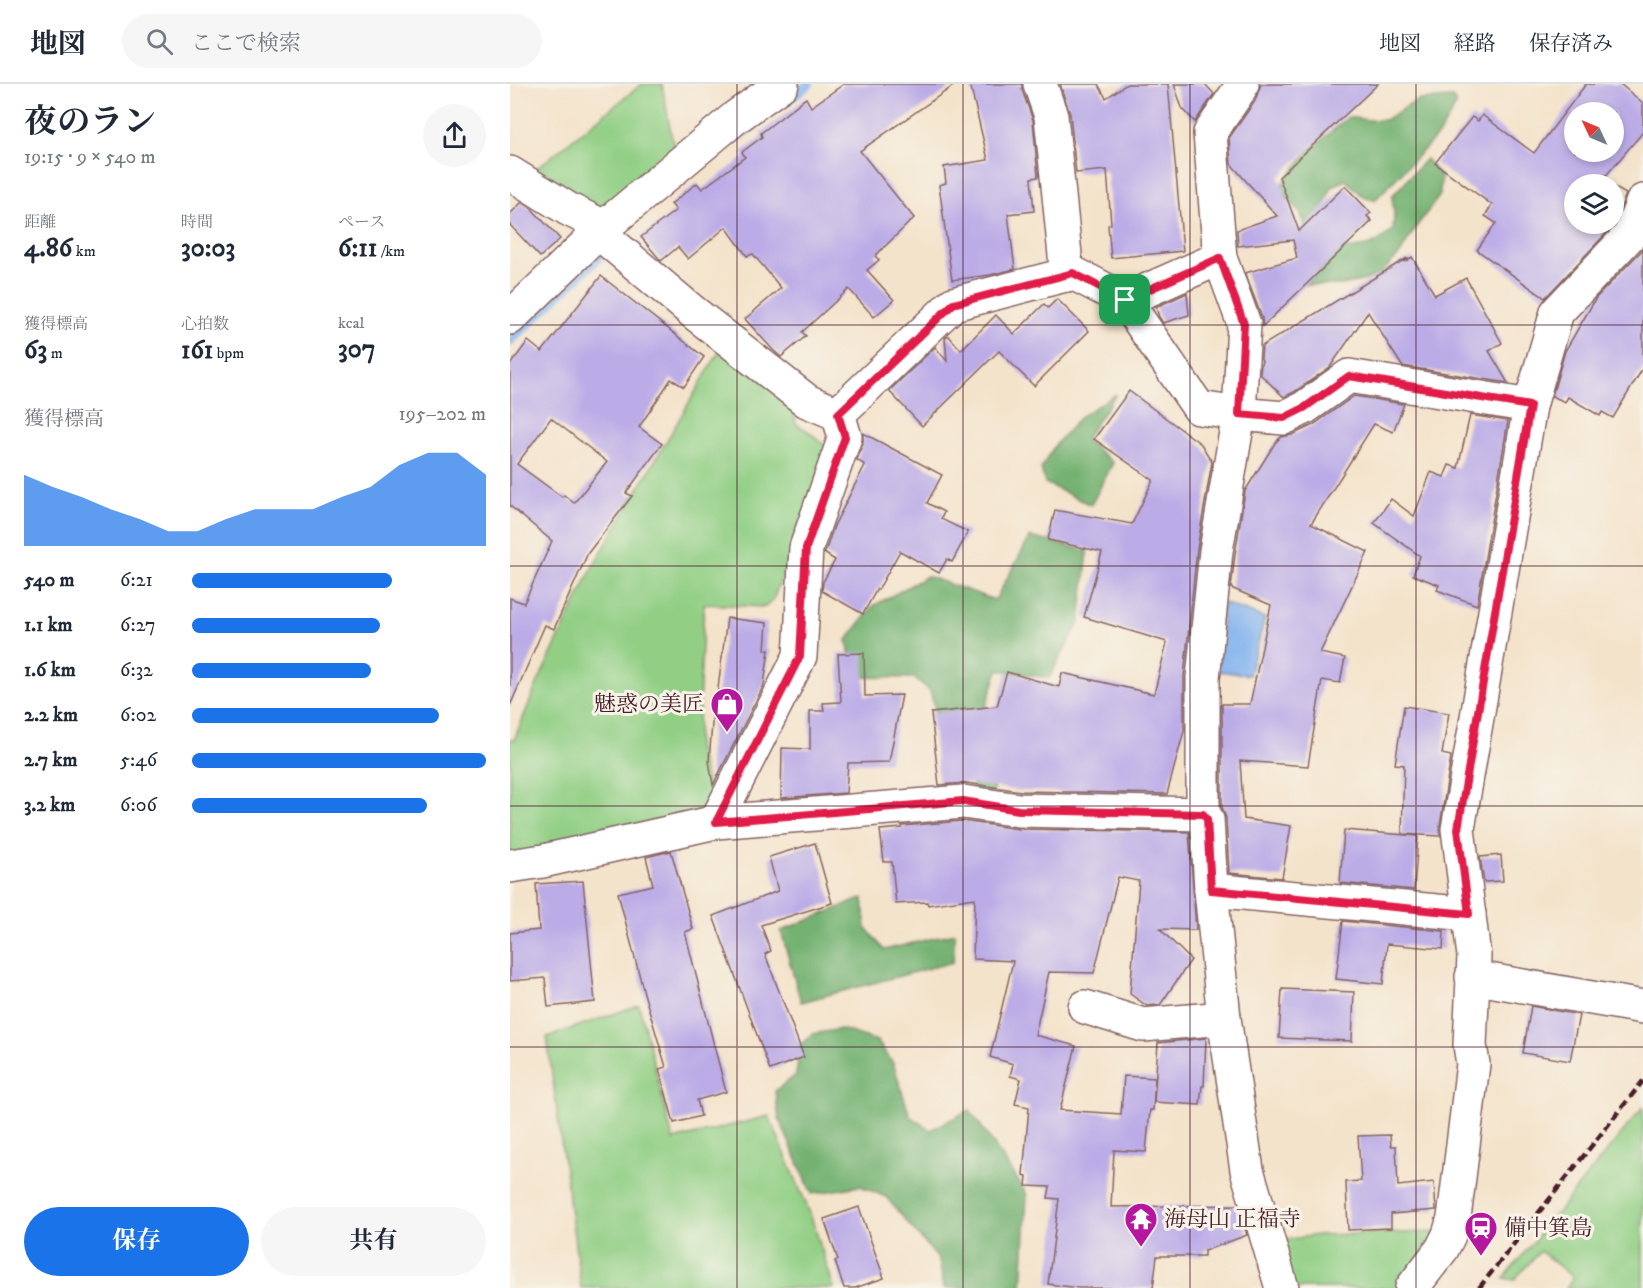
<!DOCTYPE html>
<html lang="ja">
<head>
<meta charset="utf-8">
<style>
  :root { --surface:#fff; --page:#f6f6f7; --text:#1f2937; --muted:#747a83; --line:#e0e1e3; --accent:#1a73e8 }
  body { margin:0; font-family:"IM FELL DW Pica","Noto Serif JP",serif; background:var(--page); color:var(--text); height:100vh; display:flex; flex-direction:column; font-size:22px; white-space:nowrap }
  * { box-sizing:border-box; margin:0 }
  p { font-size:20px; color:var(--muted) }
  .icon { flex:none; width:33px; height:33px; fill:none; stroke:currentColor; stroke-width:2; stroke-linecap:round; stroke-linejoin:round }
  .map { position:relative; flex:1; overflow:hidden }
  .details { display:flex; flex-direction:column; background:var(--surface); width:510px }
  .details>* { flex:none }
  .needle { width:39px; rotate:314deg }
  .controls { position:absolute; left:1054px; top:18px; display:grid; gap:12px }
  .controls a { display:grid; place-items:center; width:60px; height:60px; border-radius:50%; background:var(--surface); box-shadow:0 3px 9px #0003; font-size:30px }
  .pin { position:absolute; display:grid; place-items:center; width:51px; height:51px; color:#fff; margin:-26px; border-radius:12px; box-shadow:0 3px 9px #0006 }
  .round { display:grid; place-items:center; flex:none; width:63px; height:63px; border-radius:32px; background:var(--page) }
  .head { display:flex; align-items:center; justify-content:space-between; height:102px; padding:0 24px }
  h1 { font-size:33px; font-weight:700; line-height:45px }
  .figures { display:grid; grid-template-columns:repeat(3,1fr); gap:9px; height:102px; padding:6px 24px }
  .figures div { display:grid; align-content:center }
  .figures b { font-size:26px; font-weight:700 }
  .figures small { font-size:16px; font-weight:400 }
  .figures p { font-size:16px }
  .chart { height:168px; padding:12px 24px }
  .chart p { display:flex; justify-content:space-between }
  .chart svg { width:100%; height:108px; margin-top:6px; fill:var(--accent); opacity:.7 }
  .cta { display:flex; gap:12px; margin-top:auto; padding:12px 24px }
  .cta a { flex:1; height:69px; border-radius:36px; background:var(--accent); color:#fff; font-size:24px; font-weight:700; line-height:69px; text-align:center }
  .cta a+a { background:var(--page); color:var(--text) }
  ul { padding:0 24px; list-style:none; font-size:20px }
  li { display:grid; grid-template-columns:96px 72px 1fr; align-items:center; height:45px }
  li i { height:15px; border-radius:8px; background:var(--accent) }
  header { display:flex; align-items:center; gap:36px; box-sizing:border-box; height:84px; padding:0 30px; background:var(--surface); border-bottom:2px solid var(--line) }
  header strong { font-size:28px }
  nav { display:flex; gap:33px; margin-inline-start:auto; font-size:21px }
  .search { width:420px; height:54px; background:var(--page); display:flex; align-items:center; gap:15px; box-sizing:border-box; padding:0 21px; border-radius:33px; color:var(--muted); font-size:22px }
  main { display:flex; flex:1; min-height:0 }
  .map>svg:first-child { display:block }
  .green { fill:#92cf85; stroke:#6e7758; stroke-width:1.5 }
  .forest { fill:#75b272; stroke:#60684e; stroke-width:1.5 }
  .water { fill:#84b4ef; stroke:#676a8d; stroke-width:1.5 }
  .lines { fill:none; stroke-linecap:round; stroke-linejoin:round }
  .stream { stroke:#84b4ef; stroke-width:10 }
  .building { fill:#bbace7; fill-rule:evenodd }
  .minor-casing { stroke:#866463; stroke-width:36 }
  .minor { stroke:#fff; stroke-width:33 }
  .rail { stroke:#4a1f2b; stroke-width:4.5; stroke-dasharray:9 4.5; stroke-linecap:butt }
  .route-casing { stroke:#fff; stroke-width:12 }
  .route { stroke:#e11d48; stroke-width:8 }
  .grid { fill:none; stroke:#4a1f2b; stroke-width:1.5; stroke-opacity:0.55 }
  .labels { text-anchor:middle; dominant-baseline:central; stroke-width:6; stroke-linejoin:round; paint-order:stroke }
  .poi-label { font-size:22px; fill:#4a1f2b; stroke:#f7f3e8; text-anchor:start }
</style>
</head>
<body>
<header>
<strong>地図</strong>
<div class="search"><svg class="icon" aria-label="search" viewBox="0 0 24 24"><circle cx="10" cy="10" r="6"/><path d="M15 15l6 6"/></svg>ここで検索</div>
<nav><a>地図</a><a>経路</a><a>保存済み</a></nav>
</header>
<main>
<section class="details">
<div class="head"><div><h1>夜のラン</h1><p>19:15 · 9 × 540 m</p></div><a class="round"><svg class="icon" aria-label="share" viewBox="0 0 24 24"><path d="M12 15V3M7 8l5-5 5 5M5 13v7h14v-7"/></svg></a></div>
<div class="figures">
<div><p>距離</p><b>4.86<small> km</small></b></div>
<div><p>時間</p><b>30:03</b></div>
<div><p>ペース</p><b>6:11<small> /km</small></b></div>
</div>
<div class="figures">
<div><p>獲得標高</p><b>63<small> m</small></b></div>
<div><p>心拍数</p><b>161<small> bpm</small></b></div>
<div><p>kcal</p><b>307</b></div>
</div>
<div class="chart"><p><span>獲得標高</span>195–202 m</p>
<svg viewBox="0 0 160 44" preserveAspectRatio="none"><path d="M0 44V15L10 20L20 24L30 29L40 33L50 38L60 38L70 33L80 29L90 29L100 29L110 24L120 20L130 11L140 6L150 6L160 15V44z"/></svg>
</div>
<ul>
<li><b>540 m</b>6:21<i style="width:68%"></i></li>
<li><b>1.1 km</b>6:27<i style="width:64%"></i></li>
<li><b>1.6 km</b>6:32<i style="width:61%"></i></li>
<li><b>2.2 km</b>6:02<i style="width:84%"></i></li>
<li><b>2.7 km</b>5:46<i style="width:100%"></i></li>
<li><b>3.2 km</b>6:06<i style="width:80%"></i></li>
</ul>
<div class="cta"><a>保存</a><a>共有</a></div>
</section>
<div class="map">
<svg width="1133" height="1204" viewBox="0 0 1133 1204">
  <rect width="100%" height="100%" fill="#f7f3e8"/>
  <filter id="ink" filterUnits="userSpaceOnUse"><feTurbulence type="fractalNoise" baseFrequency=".0167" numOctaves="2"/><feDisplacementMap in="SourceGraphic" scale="12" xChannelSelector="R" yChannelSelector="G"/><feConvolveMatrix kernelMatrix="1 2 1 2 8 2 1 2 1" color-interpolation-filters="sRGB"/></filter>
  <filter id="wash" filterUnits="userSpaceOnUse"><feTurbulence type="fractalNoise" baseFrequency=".008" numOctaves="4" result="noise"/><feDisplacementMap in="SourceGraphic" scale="24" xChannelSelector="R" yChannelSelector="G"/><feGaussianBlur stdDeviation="1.35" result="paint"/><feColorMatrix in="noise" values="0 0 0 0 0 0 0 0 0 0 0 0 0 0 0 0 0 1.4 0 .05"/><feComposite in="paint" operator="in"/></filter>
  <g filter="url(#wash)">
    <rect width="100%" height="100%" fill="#f4e3cb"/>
    <g class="green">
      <path d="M 132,0 L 152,0 L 165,71 L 91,126 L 18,91 Z"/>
      <path d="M 210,266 L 290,325 L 285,332 L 286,340 L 298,347 L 319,365 L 263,516 L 255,523 L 194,520 L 187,663 L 202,714 L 195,725 L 0,772 L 0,655 L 4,656 L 27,600 L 83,482 Z"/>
      <path d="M 129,921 L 163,1056 L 259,1032 L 300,1129 L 324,1204 L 71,1204 L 37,953 Z"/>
      <path d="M 1133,1023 L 1133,1204 L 1056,1204 L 1063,1193 L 1030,1167 L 1004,1196 L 994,1194 Z"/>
      <path d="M 926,1148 L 890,1204 L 781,1204 L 767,1157 L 807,1151 Z"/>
    </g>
    <g class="forest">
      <path d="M 942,14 L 947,20 L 929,50 L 865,116 L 854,113 L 835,96 L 822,103 L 814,121 L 823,140 L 801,159 L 791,130 L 769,104 L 798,68 L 838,33 L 859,36 L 875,36 L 908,16 Z"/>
      <path d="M 916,75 L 931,93 L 930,111 L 906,143 L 890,170 L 871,189 L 856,196 L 832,201 L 796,201 L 832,164 C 857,165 864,161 883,146 L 884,130 L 882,112 Z"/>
      <path d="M 606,310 L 575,355 L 603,379 L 581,421 L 535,399 L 531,384 L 545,361 L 571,332 Z"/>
      <path d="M 520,453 L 578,467 L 570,537 L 539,594 L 488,586 L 471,637 L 484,708 L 464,708 L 457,645 L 430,643 L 420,607 L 405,594 L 344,593 L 337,556 L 363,522 L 417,492 L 485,516 Z"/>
      <path d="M 353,814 L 356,844 L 374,866 L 445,849 L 443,878 L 291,918 L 271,847 Z"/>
      <path d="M 331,945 L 367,957 L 383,979 L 400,1032 L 420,1046 L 460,1026 L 504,1090 L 517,1111 L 512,1204 L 434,1204 L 429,1176 L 376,1113 L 350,1102 L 302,1110 L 269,1035 L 265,1007 L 286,991 L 290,961 L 303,950 Z"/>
    </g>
    <path class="water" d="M 713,519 L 755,534 L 739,591 L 708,587 Z"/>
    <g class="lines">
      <g class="stream">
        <path d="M 273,19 L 299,0"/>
        <path d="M 223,56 L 254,33"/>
        <path d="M 0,257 L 100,162"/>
      </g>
    </g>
    <g id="blocks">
      <g class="building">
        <path d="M 334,0 L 446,0 L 350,67 L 404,134 L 365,172 L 369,176 L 357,186 L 384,216 L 364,233 L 339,205 L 292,248 L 296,252 L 271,273 L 263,266 L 235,235 L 271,204 L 243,170 L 237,172 L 216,143 L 178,175 L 168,163 L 151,177 L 131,153 L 166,126 L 161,120 L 187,99 L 192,105 L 235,73 L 232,68 L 252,53 L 251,49 L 296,14 L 301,23 Z"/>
        <path d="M 460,0 L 512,0 L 512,6 L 523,36 L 528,93 L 521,94 L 524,127 L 498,130 L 505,185 L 480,191 L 442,196 L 429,101 L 436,99 L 434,83 L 478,76 Z"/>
        <path d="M 550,0 L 588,0 L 596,14 L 617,0 L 658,0 L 673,167 L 601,174 L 598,141 L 601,140 L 597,86 L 566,89 L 560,30 Z"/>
        <path d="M 664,0 L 695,0 L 704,10 L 685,38 L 672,24 Z"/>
        <path d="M 751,0 L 868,0 L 769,93 L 789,147 L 835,102 L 861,129 L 857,132 L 862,137 L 753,242 L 752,234 L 735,189 L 787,174 L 783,156 L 728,162 L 727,146 L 767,132 L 721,80 L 719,54 L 745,17 Z"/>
        <path d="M 1076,0 L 1110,0 L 1133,19 L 1133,48 L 1093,95 L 1100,100 L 1065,100 L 1065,140 L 1104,140 L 1104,103 L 1116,110 L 1104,141 L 1035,214 L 967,166 L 986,139 L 975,132 L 982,121 L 925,79 L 962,33 L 968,37 L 972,31 L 1024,69 ZM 1065,28 L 1104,28 L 1104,68 L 1065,68 Z"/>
        <path d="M 12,118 L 22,125 L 50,155 L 30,173 L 0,141 L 0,130 Z"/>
        <path d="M 1133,165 L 1133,284 L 1103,334 L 1092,328 L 1090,332 L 1058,313 L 1055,318 L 1042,312 L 1055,267 L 1086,214 Z"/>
        <path d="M 902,173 L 925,211 L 956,194 L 992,259 L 979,267 L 998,299 L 892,282 L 858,228 L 820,283 L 784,308 L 774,313 L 750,290 L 751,280 L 752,277 L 751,274 L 752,262 L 897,174 L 894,178 Z"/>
        <path d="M 91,192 L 194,273 L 174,303 L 161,295 L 129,343 L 152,360 L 116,409 L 122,412 L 78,469 L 44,545 L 35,541 L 0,622 L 0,514 L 14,519 L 42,457 L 0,422 L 0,281 L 18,257 L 32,268 ZM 41,334 L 97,378 L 64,419 L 54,411 L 52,413 L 7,380 Z"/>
        <path d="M 677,209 L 679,231 L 653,239 L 649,233 L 646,223 Z"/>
        <path d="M 547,215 L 579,247 L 524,302 L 489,267 L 412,342 L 379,307 L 425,263 L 437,277 L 435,254 L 438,251 L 451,266 L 486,231 L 504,250 L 534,220 L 538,224 Z"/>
        <path d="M 619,307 L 691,360 L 702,378 L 687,465 L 674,592 L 674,647 L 657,710 L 511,707 L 456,699 L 429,701 L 421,629 L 487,622 L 497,588 L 549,603 L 552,589 L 644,610 L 657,558 L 574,533 L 592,468 L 538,456 L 545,426 L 622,440 L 643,396 L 584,355 Z"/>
        <path d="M 844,312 L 894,320 L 883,348 L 864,340 L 801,440 L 858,468 L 810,569 L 835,574 L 830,599 L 812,596 L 798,682 L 730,677 L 734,735 L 781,742 L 772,794 L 719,789 L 716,734 L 712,723 L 712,620 L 740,620 L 761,521 L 721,504 L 725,470 L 735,407 L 765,359 L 771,353 L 782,351 L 803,341 Z"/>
        <path d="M 960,331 L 998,337 L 967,521 L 927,506 L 929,501 L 903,491 L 910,472 L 864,439 L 881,415 L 904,432 L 921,388 L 934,393 L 939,381 L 948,384 Z"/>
        <path d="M 353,349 L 432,391 L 417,419 L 434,428 L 431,435 L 458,448 L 442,478 L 437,475 L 429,489 L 390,467 L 368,506 L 367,505 L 353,530 L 312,507 L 313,498 L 325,476 L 314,469 L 315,468 L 324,442 L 355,381 L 347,376 L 353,359 Z"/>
        <path d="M 217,534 L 257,539 L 255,566 L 259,566 L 254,601 L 203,701 L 199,677 L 203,628 L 205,628 Z"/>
        <path d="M 354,569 L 355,612 L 392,611 L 379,678 L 338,679 L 336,709 L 271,714 L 272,664 L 300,665 L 300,627 L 314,627 L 313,619 L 331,618 L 328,570 Z"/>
        <path d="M 894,622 L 939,629 L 932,670 L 941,672 L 930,742 L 930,752 L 892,750 L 894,681 L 885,680 Z"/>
        <path d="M 452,737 L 509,745 L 679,748 L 686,846 L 650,845 L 681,876 L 650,921 L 637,922 L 620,910 L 629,797 L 608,793 L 584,889 L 539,888 L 525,951 L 566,962 L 550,1026 L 611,1030 L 614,992 L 645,994 L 643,1026 L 640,1026 L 636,1068 L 604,1066 L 601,1123 L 728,1121 L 737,1151 L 694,1167 L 694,1172 L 647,1172 L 643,1204 L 569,1204 L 538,1200 L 549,1115 L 538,1114 L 540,1103 L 516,1102 L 517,1092 L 513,1091 L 519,1023 L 505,1020 L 511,995 L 500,992 L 503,980 L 480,973 L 503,877 L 463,875 L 465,814 L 418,821 L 417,818 L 386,820 L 382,778 L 374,778 L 370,746 L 392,744 L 392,742 Z"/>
        <path d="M 834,746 L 908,752 L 904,806 L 830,799 Z"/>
        <path d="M 305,759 L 322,819 L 251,841 L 261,867 L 255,870 L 294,973 L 260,986 L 203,832 L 268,807 L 259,773 Z"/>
        <path d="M 161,767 L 183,845 L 175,848 L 216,1008 L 187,1016 L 191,1032 L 164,1039 L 149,985 L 156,983 L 134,909 L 108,809 L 143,801 L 136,773 Z"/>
        <path d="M 991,771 L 993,797 L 974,798 L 970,773 Z"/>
        <path d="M 73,797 L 85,918 L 38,923 L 35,894 L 0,897 L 0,849 L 29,846 L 26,800 Z"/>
        <path d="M 833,837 L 934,847 L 933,865 L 877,860 L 873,900 L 826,895 Z"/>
        <path d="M 772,905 L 844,908 L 842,957 L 769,954 Z"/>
        <path d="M 1021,922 L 1069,931 L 1060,977 L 1013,969 Z"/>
        <path d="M 696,954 L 694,1002 L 692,1002 L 690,1021 L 644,1018 L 648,959 Z"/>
        <path d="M 880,1051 L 881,1062 L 886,1062 L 888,1102 L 924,1098 L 926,1126 L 881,1130 L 881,1144 L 838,1146 L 836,1098 L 851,1097 L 848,1052 Z"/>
        <path d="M 349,1123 L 374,1194 L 345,1204 L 334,1204 L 325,1177 L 328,1176 L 314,1135 Z"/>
      </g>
    </g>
  </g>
  <g filter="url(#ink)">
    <use href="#blocks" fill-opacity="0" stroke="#866463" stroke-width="1.5"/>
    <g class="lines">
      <g class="minor-casing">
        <g id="minor">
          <path d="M 530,0 L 541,32 L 557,191"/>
          <path d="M 732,0 L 728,8 L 700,49 L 710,174 L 734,240 L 729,330 L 706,467 L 693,594 L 693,730 L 697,735 L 701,806 L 714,934 L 737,1086 L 772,1204"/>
          <path d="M 0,89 L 58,125 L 94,143"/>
          <path d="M 88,148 L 183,228 L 297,317 L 328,330 L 335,353 L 296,464 L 290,572 L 206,738"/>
          <path d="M 615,216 L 710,174"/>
          <path d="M 0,234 L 94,143 L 226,33 L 272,0"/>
          <path d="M 328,330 L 443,220 L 563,189 L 615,216 L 689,324 L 729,330 L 774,334 L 794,324 L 839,292 L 1020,322"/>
          <path d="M 0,782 L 33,777 L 206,738 L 453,718 L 509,726 L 693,730"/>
          <path d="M 701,806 L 959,830"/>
          <path d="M 962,893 L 1133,923"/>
          <path d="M 575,923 L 633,941 L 714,934"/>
          <path d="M 902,1204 L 932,1165 L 939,1151 L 944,1134 L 963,980 L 960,961 L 964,872 L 948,745 L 1020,322 L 1047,228 L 1120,151 L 1133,117"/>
        </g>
      </g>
      <use href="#minor" class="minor"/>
      <path class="rail" d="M 969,1204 L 1133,997"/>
    </g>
  </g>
  <g class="lines" filter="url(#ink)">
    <g class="route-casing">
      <path id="route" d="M 710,174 L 734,240 L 729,330 L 774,334 L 794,324 L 839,292 L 1020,322 L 948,745 L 959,830 L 701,806 L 697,735 L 693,730 L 509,726 L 453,717 L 206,738 L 290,572 L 296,464 L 335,353 L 328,330 L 443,220 L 563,189 L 615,216 Z"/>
    </g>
    <use href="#route" class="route"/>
  </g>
  <path class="grid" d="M 227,0 L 227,1204M 453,0 L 453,1204M 680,0 L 680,1204M 906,0 L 906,1204M 0,241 L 1133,241M 0,482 L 1133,482M 0,722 L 1133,722M 0,963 L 1133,963"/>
  <defs>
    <g id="shop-pin" transform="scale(1.725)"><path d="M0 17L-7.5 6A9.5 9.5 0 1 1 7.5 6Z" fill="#b5179e" stroke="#f7f3e8"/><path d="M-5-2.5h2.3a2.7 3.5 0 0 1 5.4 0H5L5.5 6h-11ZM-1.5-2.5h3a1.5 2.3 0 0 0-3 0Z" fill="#fff"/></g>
    <g id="temple-pin" transform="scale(1.725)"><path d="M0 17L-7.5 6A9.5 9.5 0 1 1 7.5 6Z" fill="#b5179e" stroke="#f7f3e8"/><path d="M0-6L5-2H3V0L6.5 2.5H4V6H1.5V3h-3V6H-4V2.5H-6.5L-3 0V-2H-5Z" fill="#fff"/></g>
    <g id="station-pin" transform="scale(1.725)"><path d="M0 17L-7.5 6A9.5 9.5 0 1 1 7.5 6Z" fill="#b5179e" stroke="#f7f3e8"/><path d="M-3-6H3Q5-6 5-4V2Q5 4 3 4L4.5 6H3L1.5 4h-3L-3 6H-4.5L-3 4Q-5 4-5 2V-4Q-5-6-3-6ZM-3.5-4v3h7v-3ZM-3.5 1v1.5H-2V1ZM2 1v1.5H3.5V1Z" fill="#fff"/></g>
  </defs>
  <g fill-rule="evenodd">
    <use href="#shop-pin" x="217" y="620"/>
    <use href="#temple-pin" x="631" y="1135"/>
    <use href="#station-pin" x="971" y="1144"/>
  </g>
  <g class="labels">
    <g class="poi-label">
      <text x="194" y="620" text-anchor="end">魅惑の美匠</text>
      <text x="654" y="1135">海母山 正福寺</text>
      <text x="994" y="1144">備中箕島</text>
    </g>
  </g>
</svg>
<div class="controls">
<a><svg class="needle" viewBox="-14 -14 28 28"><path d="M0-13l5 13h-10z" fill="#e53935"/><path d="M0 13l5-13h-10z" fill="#747a83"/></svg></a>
<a><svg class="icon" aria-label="layers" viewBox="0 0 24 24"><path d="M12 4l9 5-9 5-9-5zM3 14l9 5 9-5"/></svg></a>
</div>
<div class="pin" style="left:615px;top:216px;background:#1e9e55"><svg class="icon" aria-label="arrive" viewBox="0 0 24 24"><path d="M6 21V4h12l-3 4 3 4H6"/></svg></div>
</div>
</main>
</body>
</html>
